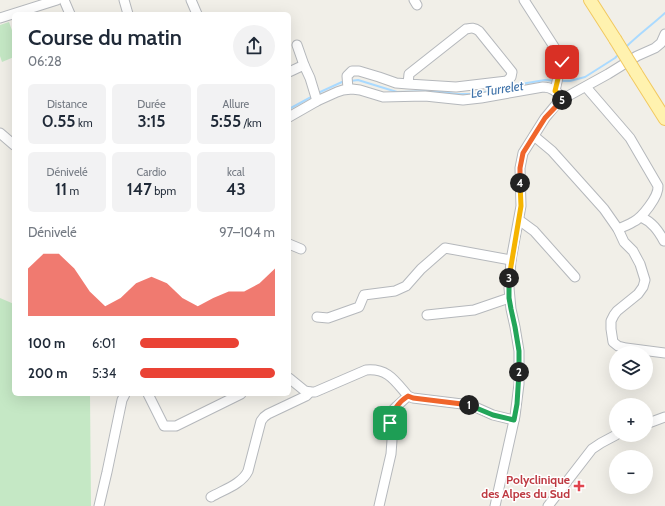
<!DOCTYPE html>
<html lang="fr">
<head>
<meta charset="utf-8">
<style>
  :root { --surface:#fff; --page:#f2f2f3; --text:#1f2937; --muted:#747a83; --accent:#ea4335 }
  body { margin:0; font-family:Cabin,sans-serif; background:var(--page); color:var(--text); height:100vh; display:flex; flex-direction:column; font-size:15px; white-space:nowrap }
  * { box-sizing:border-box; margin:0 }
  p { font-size:13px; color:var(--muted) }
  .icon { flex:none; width:22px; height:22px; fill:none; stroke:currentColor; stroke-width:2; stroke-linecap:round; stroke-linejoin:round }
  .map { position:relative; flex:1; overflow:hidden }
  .drawer { position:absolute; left:12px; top:12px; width:279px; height:384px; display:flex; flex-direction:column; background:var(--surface); border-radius:6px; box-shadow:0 4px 16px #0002 }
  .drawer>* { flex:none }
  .controls { position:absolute; left:609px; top:346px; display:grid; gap:8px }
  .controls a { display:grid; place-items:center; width:44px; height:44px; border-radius:50%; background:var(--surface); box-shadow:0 4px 16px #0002; font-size:20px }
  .pin { position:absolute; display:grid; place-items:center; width:34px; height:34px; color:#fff; margin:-17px; border-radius:8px; box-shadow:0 2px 6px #0006 }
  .km { position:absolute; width:20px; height:20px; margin:-10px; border-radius:50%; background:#222; color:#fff; font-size:11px; line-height:20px; text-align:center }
  .round { display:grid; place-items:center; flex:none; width:42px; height:42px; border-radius:21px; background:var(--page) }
  .headline { display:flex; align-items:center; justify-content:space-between; height:68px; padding:0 16px }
  h1 { font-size:22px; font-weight:600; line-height:30px }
  .metrics { display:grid; grid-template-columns:repeat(3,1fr); gap:6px; height:68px; padding:4px 16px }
  .metrics div { display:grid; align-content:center; border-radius:6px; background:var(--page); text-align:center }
  .metrics b { font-size:17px; font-weight:600 }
  .metrics small { font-size:11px; font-weight:400 }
  .metrics p { font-size:11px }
  .chart { height:112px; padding:8px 16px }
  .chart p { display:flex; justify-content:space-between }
  .chart svg { width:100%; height:72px; margin-top:4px; fill:var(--accent); opacity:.7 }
  ul { padding:0 16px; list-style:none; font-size:13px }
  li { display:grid; grid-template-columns:64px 48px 1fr; align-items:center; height:30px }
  li i { height:10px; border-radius:5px; background:var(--accent) }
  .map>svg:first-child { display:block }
  .green { fill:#c5e8c5 }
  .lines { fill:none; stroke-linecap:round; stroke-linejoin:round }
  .stream { stroke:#aadaff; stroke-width:2 }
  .minor-casing { stroke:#b5b8bc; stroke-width:11 }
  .major-casing { stroke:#f2c960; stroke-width:14 }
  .minor { stroke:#fff; stroke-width:9 }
  .major { stroke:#fff2af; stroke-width:12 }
  .major-bridge-casing { stroke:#f2c960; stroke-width:14; stroke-linecap:butt }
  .major-bridge { stroke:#fff2af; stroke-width:12 }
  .split-1-casing { stroke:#fff; stroke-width:8 }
  .split-2-casing { stroke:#fff; stroke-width:8 }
  .split-3-casing { stroke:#fff; stroke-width:8 }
  .split-4-casing { stroke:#fff; stroke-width:8 }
  .split-5-casing { stroke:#fff; stroke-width:8 }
  .split-6-casing { stroke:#fff; stroke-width:8 }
  .split-1 { stroke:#f0652b; stroke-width:5 }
  .split-2 { stroke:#22a559; stroke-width:5 }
  .split-3 { stroke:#22a559; stroke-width:5 }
  .split-4 { stroke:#f5b400; stroke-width:5 }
  .split-5 { stroke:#f0652b; stroke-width:5 }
  .split-6 { stroke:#f5b400; stroke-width:5 }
  .health-dot { fill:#e0444e; stroke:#fff; stroke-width:1.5 }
  .labels { text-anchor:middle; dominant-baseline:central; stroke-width:3; stroke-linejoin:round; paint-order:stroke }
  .health-label { font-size:12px; font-weight:bold; fill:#be3a42; stroke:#fff; text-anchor:end }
  .water-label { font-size:13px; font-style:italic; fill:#4174aa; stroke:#fff }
</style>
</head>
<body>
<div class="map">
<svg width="665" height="506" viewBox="0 0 665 506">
  <rect width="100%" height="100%" fill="#f1efe8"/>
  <g class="green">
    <path d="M 9,22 L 14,36 L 14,57 L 2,62 L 0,56 L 0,25 Z"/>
    <path d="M 0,298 L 14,304 L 14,394 L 90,394 L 91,506 L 0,506 Z"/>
  </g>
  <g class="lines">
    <g class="stream">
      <path d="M 625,48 C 638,35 652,25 665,13"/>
      <path d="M 350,81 L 358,80 L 397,92 L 437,91 L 456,94 L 476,94 L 515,85 L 545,80 L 555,81"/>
      <path d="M 560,81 L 570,81 L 585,77 L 615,58 L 619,54"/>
      <path d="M 318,93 L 342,82 L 345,82"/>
      <path d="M 289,109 L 313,96"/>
    </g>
    <g class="minor-casing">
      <g id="minor">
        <path d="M 64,0 L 70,14"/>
        <path d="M 124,0 L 128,14"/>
        <path d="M 191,0 L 197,14"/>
        <path d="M 414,0 L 417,5"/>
        <path d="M 524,0 L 560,56 L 561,63 L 555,91"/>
        <path d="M 0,18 L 57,0"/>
        <path d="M 297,45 L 304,65"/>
        <path d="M 289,72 L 304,65 L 310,78 L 317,101"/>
        <path d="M 586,87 L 630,138 L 658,186 C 659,196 642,218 633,222 C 628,225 623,227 618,229"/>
        <path d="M 348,89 L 347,76 L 352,71 L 359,71 L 379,77 L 396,83 L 408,84 L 456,87 L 507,81 L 511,77 L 512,72 L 479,31 C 474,27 471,28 466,29 L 409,74 L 408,84"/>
        <path d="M 289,117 L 317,101 L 337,92 L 343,90 L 352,89 L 360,90 L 383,97 L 425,96 L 463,100 L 481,98 L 543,87 C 551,87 558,92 563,99"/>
        <path d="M 0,133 L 14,145"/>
        <path d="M 534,136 L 552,151 L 604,209 L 618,229 L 624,242 L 633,251 L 640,264 L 645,280 L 643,287 L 638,294 L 617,311 L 614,315 L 611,321 L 611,329 L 613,342 L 618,346 L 626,348 L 665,353"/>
        <path d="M 641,217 C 652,222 658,230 664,241 L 665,240"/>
        <path d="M 519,220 L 534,231 L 575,277"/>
        <path d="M 289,244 L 301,249"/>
        <path d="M 427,315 L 474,310 L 509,298"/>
        <path d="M 317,317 L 328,318 L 359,307 L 364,295 L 395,291 L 406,286 L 421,269 L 445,248 L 511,260"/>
        <path d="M 289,378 L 305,391 L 310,392"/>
        <path d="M 148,394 L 164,426 L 176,426 L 241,394"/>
        <path d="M 646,424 L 665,417"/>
        <path d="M 211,497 C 223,490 242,484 248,471 L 261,421 L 264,417 L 268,414 L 306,396 L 310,392 L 315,392 L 366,370 C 388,368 395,381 408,396 L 413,398 L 462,404 L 473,406 L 493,415 L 514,420"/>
        <path d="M 99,506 L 107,472 L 122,400 L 125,394"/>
        <path d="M 379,506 L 391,454 L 392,440 L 390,423 L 391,416 L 393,410 L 397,406 L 408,396"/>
        <path d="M 495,506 L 515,416 L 519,384 L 519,351 L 515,327 L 511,309 L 509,288 L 511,260 L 521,206 L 520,168 L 523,153 L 545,118 L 559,101 L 608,74 L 637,56 L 655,48 L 661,43 L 665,34"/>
        <path d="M 548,506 L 592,449 L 601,443 L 616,435"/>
      </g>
    </g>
    <g class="major-casing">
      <g id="major">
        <path d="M 590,0 L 615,39"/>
        <path d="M 636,73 L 665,119"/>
      </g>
    </g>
    <use href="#minor" class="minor"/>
    <use href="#major" class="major"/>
    <g class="major-bridge-casing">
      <path id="major-bridge" d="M 615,39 L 636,73"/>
    </g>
    <use href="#major-bridge" class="major-bridge"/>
  </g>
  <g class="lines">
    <g class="split-1-casing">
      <path id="split-1" d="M 390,423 C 392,411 397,403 408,396 L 413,398 L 462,404 L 469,405"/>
    </g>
    <g class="split-2-casing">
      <path id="split-2" d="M 469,405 L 493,415 L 514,420 L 517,404 L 519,372"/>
    </g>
    <g class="split-3-casing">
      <path id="split-3" d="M 509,278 L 509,298 L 511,309 L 515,327 L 519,351 L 519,372"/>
    </g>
    <g class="split-4-casing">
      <path id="split-4" d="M 509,278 L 521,206 L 520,183"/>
    </g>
    <g class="split-5-casing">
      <path id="split-5" d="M 520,183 L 520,168 L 523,153 L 545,118 L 562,100"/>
    </g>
    <g class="split-6-casing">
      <path id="split-6" d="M 562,62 L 555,91 L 558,93 L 563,99 L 562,100"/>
    </g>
    <use href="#split-1" class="split-1"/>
    <use href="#split-2" class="split-2"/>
    <use href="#split-3" class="split-3"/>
    <use href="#split-4" class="split-4"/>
    <use href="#split-5" class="split-5"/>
    <use href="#split-6" class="split-6"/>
  </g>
  <path class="health-dot" d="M577 480h4v4h4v4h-4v4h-4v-4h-4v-4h4z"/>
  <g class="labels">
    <g class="health-label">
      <text x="570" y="479">Polyclinique<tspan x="570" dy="14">des Alpes du Sud</tspan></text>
    </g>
    <g class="water-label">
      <text transform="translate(497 89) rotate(-9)">Le Turrelet</text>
    </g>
  </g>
</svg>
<div class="controls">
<a><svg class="icon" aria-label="layers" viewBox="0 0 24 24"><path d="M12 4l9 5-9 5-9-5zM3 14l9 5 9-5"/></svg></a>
<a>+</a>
<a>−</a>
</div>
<div class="pin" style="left:390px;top:423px;background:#1e9e55"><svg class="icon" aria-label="arrive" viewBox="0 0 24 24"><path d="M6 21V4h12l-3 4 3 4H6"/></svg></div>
<div class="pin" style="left:562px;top:62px;background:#d93025"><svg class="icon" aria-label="check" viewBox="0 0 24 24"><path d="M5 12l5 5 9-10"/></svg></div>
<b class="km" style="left:469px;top:405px">1</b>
<b class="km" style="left:519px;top:372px">2</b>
<b class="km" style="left:509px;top:278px">3</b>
<b class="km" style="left:520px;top:183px">4</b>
<b class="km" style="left:562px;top:100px">5</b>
<section class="drawer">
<div class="headline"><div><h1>Course du matin</h1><p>06:28</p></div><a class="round"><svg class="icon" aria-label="share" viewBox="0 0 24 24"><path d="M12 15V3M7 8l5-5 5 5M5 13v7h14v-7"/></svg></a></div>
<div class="metrics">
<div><p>Distance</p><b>0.55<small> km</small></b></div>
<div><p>Durée</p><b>3:15</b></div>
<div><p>Allure</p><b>5:55<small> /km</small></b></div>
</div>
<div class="metrics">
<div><p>Dénivelé</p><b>11<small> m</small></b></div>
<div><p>Cardio</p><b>147<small> bpm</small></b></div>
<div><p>kcal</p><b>43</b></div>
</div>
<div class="chart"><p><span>Dénivelé</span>97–104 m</p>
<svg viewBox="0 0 160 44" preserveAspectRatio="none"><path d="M0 44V15L10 6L20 6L30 15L40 29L50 38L60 33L70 24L80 20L90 24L100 33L110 38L120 33L130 29L140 29L150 24L160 15V44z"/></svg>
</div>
<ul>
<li><b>100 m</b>6:01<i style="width:73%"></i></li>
<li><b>200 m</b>5:34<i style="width:100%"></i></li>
</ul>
</section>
</div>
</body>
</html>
